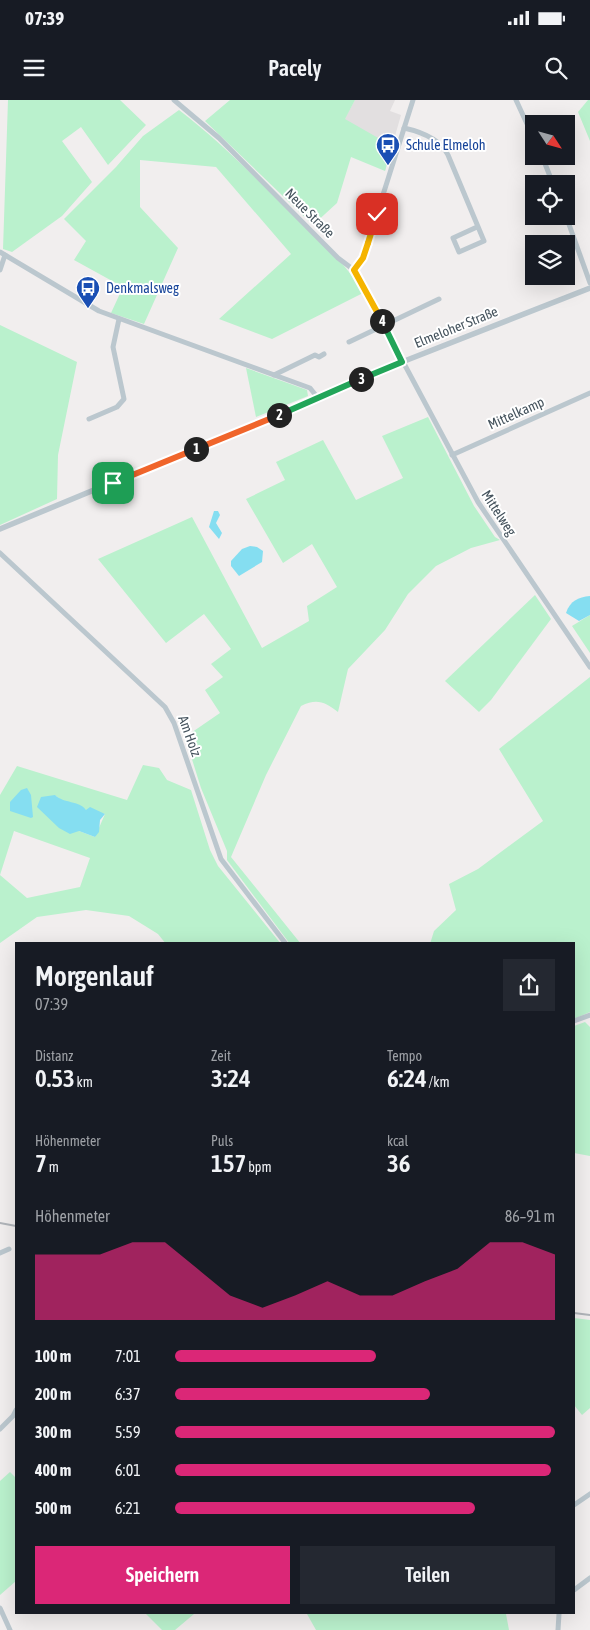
<!DOCTYPE html>
<html lang="de">
<head>
<meta charset="utf-8">
<style>
  :root { --surface:#171b24; --page:#242831; --text:#f1f3f6; --muted:#9ea1a6; --accent:#db2777 }
  body { margin:0; font-family:"Asap Condensed",sans-serif; background:var(--page); color:var(--text); height:100vh; display:flex; flex-direction:column; font-size:19px; white-space:nowrap }
  * { box-sizing:border-box; margin:0 }
  p { font-size:16px; color:var(--muted) }
  .icon { flex:none; width:28px; height:28px; fill:none; stroke:currentColor; stroke-width:2; stroke-linecap:round; stroke-linejoin:round }
  .map { position:relative; flex:1; overflow:hidden }
  .panel { position:absolute; left:15px; top:842px; width:560px; height:672px; display:flex; flex-direction:column; background:var(--surface); border-radius:0px; box-shadow:0 5px 20px #0002 }
  .panel>* { flex:none }
  .needle { width:32px; rotate:126deg }
  .fabs { position:absolute; left:525px; top:15px; display:grid; gap:10px }
  .fabs a { display:grid; place-items:center; width:50px; height:50px; border-radius:0px; background:var(--surface); box-shadow:0 5px 20px #0002; font-size:25px }
  .pin { position:absolute; display:grid; place-items:center; width:42px; height:42px; color:#fff; margin:-21px; border-radius:10px; box-shadow:0 2px 8px #0006 }
  .km { position:absolute; width:25px; height:25px; margin:-12px; border-radius:50%; background:#222; color:#fff; font-size:14px; line-height:25px; text-align:center }
  .round { display:grid; place-items:center; flex:none; width:52px; height:52px; border-radius:0px; background:var(--page) }
  .headline { display:flex; align-items:center; justify-content:space-between; height:85px; padding:0 20px }
  h1 { font-size:28px; font-weight:600; line-height:38px }
  .metrics { display:grid; grid-template-columns:repeat(3,1fr); gap:8px; height:85px; padding:5px 20px }
  .metrics div { display:grid; align-content:center }
  .metrics b { font-size:25px; font-weight:600 }
  .metrics small { font-size:14px; font-weight:400 }
  .metrics p { font-size:14px }
  .chart { height:140px; padding:10px 20px }
  .chart p { display:flex; justify-content:space-between }
  .chart svg { width:100%; height:90px; margin-top:5px; fill:var(--accent); opacity:.7 }
  .cta { display:flex; gap:10px; margin-top:auto; padding:10px 20px }
  .cta a { flex:1; height:58px; border-radius:0px; background:var(--accent); color:#fff; font-size:20px; font-weight:600; line-height:58px; text-align:center }
  .cta a+a { background:var(--page); color:var(--text) }
  ul { padding:0 20px; list-style:none; font-size:16px }
  li { display:grid; grid-template-columns:80px 60px 1fr; align-items:center; height:38px }
  li i { height:12px; border-radius:6px; background:var(--accent) }
  .status { display:flex; justify-content:space-between; align-items:center; height:35px; padding:0 25px; background:var(--surface); direction:ltr }
  .status svg { height:14px; fill:currentColor }
  header { display:flex; justify-content:space-between; align-items:center; height:65px; padding:0 20px; background:var(--surface); font-size:22px; font-weight:600 }
  .map>svg:first-child { display:block }
  .education { fill:#e2dfe0 }
  .green { fill:#baf1cd; fill-rule:evenodd }
  .water { fill:#85def1 }
  .lines { fill:none; stroke-linecap:round; stroke-linejoin:round }
  .minor { stroke:#bbc7ce; stroke-width:5 }
  .tertiary { stroke:#bbc7ce; stroke-width:5.5 }
  .rail { stroke:#b0b4b9; stroke-width:2 }
  .split-1-casing { stroke:#fff; stroke-width:10 }
  .split-2-casing { stroke:#fff; stroke-width:10 }
  .split-3-casing { stroke:#fff; stroke-width:10 }
  .split-4-casing { stroke:#fff; stroke-width:10 }
  .split-5-casing { stroke:#fff; stroke-width:10 }
  .split-6-casing { stroke:#fff; stroke-width:10 }
  .split-1 { stroke:#f0652b; stroke-width:6 }
  .split-2 { stroke:#f0652b; stroke-width:6 }
  .split-3 { stroke:#22a559; stroke-width:6 }
  .split-4 { stroke:#22a559; stroke-width:6 }
  .split-5 { stroke:#f5b400; stroke-width:6 }
  .split-6 { stroke:#f5b400; stroke-width:6 }
  .labels { text-anchor:middle; dominant-baseline:central; stroke-width:4; stroke-linejoin:round; paint-order:stroke }
  .transit-label { font-size:14px; fill:#164399; stroke:#fff; text-anchor:start }
  .street-label { font-size:14px; fill:#45535d; stroke:#fff }
</style>
</head>
<body>
<div class="status"><b>07:39</b><svg viewBox="0 0 49 12"><path d="M0 12V9h3v3zM5 12V6h3v6zM10 12V3h3v9zM15 12V0h3v12zM26 1h20v11H26zM47 4h2v5h-2z"/></svg></div>
<header><svg class="icon" aria-label="menu" viewBox="0 0 24 24"><path d="M4 6h16M4 12h16M4 18h16"/></svg>Pacely<svg class="icon" aria-label="search" viewBox="0 0 24 24"><circle cx="10" cy="10" r="6"/><path d="M15 15l6 6"/></svg></header>
<div class="map">
<svg width="590" height="1530" viewBox="0 0 590 1530">
  <rect width="100%" height="100%" fill="#f1eeee"/>
  <path class="education" d="M 355,0 L 395,0 L 390,11 L 401,15 L 385,71 L 330,11 L 345,18 Z"/>
  <g class="green">
    <path d="M 8,0 L 120,0 L 146,25 L 108,65 L 81,27 L 62,41 L 92,82 L 62,116 L 12,152 L 3,149 Z"/>
    <path d="M 230,0 L 355,0 L 345,19 L 380,39 L 393,43 L 385,71 L 351,57 L 337,103 L 313,125 L 205,21 Z"/>
    <path d="M 588,0 L 590,0 L 590,41 L 578,12 Z"/>
    <path d="M 179,10 C 222,43 259,81 297,119 C 321,142 347,164 363,193 L 272,239 L 219,219 L 291,154 L 216,67 L 140,60 L 140,107 L 178,148 L 144,224 L 111,213 L 123,187 L 74,160 L 86,141 L 64,119 L 116,67 L 143,36 Z"/>
    <path d="M 0,225 L 77,262 L 58,355 L 57,399 L 0,425 Z"/>
    <path d="M 246,268 L 307,290 L 308,296 L 256,317 Z"/>
    <path d="M 428,317 L 474,406 L 495,437 L 500,440 L 471,448 L 436,466 L 408,494 L 385,530 L 348,569 L 338,612 C 325,602 317,598 301,606 L 266,675 L 231,757 L 301,844 L 290,844 L 227,760 L 227,751 L 201,688 L 185,637 L 220,613 L 205,590 L 223,577 L 211,564 L 231,549 L 204,514 L 166,543 L 98,459 L 192,417 L 262,548 L 309,521 L 307,506 L 337,487 L 312,444 L 283,463 L 246,399 L 285,380 L 276,362 L 323,340 L 356,400 L 403,378 L 382,336 Z"/>
    <path d="M 535,495 L 551,519 L 491,600 L 479,612 L 445,581 Z"/>
    <path d="M 590,515 L 590,553 L 572,526 Z"/>
    <path d="M 590,577 L 590,912 L 574,919 L 574,844 L 430,844 L 434,831 L 456,810 L 449,784 L 478,769 L 543,721 L 499,649 Z"/>
    <path d="M 143,665 L 159,668 L 167,680 L 191,690 L 210,750 L 218,766 L 281,844 L 166,844 L 158,834 L 129,816 L 86,810 L 37,817 L 0,843 L 0,695 L 17,666 L 127,700 ZM 55,695 C 68,707 88,711 105,714 L 95,737 L 79,731 ZM 14,731 L 90,758 L 80,787 L 27,798 L 0,775 Z"/>
    <path d="M 585,922 L 590,927 L 590,1056 L 574,1053 L 574,926 Z"/>
    <path d="M 574,1218 L 590,1220 L 590,1308 L 582,1315 L 574,1305 Z"/>
    <path d="M 10,1372 L 16,1378 L 16,1481 L 0,1495 L 0,1381 Z"/>
    <path d="M 146,1514 L 194,1514 L 175,1530 L 162,1530 Z"/>
    <path d="M 307,1514 L 506,1514 L 509,1530 L 316,1530 Z"/>
  </g>
  <g class="water">
    <path d="M 214,411 L 218,411 L 220,415 L 216,423 L 222,433 L 219,439 L 209,427 Z"/>
    <path d="M 250,446 L 257,447 L 263,451 L 262,462 L 239,476 L 231,466 L 231,461 L 242,449 Z"/>
    <path d="M 590,496 L 590,515 L 579,521 L 566,513 C 570,501 578,497 590,496 Z"/>
    <path d="M 27,688 L 31,695 L 33,717 L 31,718 L 10,711 L 10,702 L 21,690 Z"/>
    <path d="M 55,695 C 64,704 79,700 86,710 L 90,707 L 105,714 L 100,720 L 99,732 L 95,737 L 79,731 L 70,734 L 59,728 L 37,707 L 41,697 Z"/>
  </g>
  <g class="lines">
    <g class="minor">
      <path d="M 174,0 L 219,38 L 338,158 L 354,170 L 478,402 L 590,567"/>
      <path d="M 516,0 L 534,39"/>
      <path d="M 404,28 C 422,32 440,39 448,55 L 484,141 L 459,152 L 453,138 L 477,127"/>
      <path d="M 542,56 L 553,84"/>
      <path d="M 566,116 L 590,183"/>
      <path d="M 0,152 L 99,211 L 310,288 L 318,298"/>
      <path d="M 0,170 L 5,155"/>
      <path d="M 354,170 L 363,158 L 413,0"/>
      <path d="M 349,242 L 439,199"/>
      <path d="M 274,275 L 315,255 L 319,257 L 324,254"/>
      <path d="M 89,319 L 117,307 L 124,299 L 113,247 L 119,219"/>
      <path d="M 452,355 L 590,293"/>
      <path d="M 0,453 L 165,607 L 174,623 L 221,759 L 286,844"/>
      <path d="M 574,921 L 590,915"/>
      <path d="M 0,1153 L 9,1149"/>
      <path d="M 0,1329 L 13,1316 L 16,1310"/>
      <path d="M 574,1405 L 590,1394"/>
      <path d="M 574,1490 L 590,1478"/>
      <path d="M 0,1508 L 10,1530"/>
      <path d="M 558,1530 L 559,1514"/>
    </g>
    <path class="tertiary" d="M 0,429 L 402,262 L 590,188"/>
    <g class="rail">
      <path d="M 0,1123 L 16,1126"/>
      <path d="M 574,1213 L 590,1215"/>
    </g>
  </g>
  <g class="lines">
    <g class="split-1-casing">
      <path id="split-1" d="M 113,383 L 196,349"/>
    </g>
    <g class="split-2-casing">
      <path id="split-2" d="M 196,349 L 279,315"/>
    </g>
    <g class="split-3-casing">
      <path id="split-3" d="M 279,315 L 361,279"/>
    </g>
    <g class="split-4-casing">
      <path id="split-4" d="M 361,279 L 402,262 L 382,221"/>
    </g>
    <g class="split-5-casing">
      <path id="split-5" d="M 368,143 L 363,158 L 354,170 L 382,221"/>
    </g>
    <g class="split-6-casing">
      <path id="split-6" d="M 368,143 L 377,114"/>
    </g>
    <use href="#split-1" class="split-1"/>
    <use href="#split-2" class="split-2"/>
    <use href="#split-3" class="split-3"/>
    <use href="#split-4" class="split-4"/>
    <use href="#split-5" class="split-5"/>
    <use href="#split-6" class="split-6"/>
  </g>
  <defs>
    <g id="bus-pin" transform="scale(1.25)"><path d="M0 17L-7.5 6A9.5 9.5 0 1 1 7.5 6Z" fill="#1a4fb4" stroke="#fff"/><path d="M-5-6H5V4H4V6H2V4H-2V6H-4V4H-5ZM-3.5-4V0h7V-4ZM-3.5 1.2v1.5H-2V1.2ZM2 1.2v1.5H3.5V1.2Z" fill="#fff"/></g>
  </defs>
  <g fill-rule="evenodd">
    <use href="#bus-pin" x="388" y="45"/>
    <use href="#bus-pin" x="88" y="188"/>
  </g>
  <g class="labels">
    <g class="transit-label">
      <text x="406" y="45">Schule Elmeloh</text>
      <text x="106" y="188">Denkmalsweg</text>
    </g>
    <g class="street-label">
      <text transform="translate(310 113) rotate(45)">Neue Straße</text>
      <text transform="translate(456 227) rotate(-22)">Elmeloher Straße</text>
      <text transform="translate(516 313) rotate(-24)">Mittelkamp</text>
      <text transform="translate(499 413) rotate(57)">Mittelweg</text>
      <text transform="translate(190 636) rotate(70)">Am Holz</text>
    </g>
  </g>
</svg>
<div class="fabs">
<a><svg class="needle" viewBox="-14 -14 28 28"><path d="M0-13l5 13h-10z" fill="#e53935"/><path d="M0 13l5-13h-10z" fill="#9ea1a6"/></svg></a>
<a><svg class="icon" aria-label="locate" viewBox="0 0 24 24"><circle cx="12" cy="12" r="6"/><path d="M12 2v4M12 18v4M2 12h4M18 12h4"/></svg></a>
<a><svg class="icon" aria-label="layers" viewBox="0 0 24 24"><path d="M12 4l9 5-9 5-9-5zM3 14l9 5 9-5"/></svg></a>
</div>
<div class="pin" style="left:113px;top:383px;background:#1e9e55"><svg class="icon" aria-label="arrive" viewBox="0 0 24 24"><path d="M6 21V4h12l-3 4 3 4H6"/></svg></div>
<div class="pin" style="left:377px;top:114px;background:#d93025"><svg class="icon" aria-label="check" viewBox="0 0 24 24"><path d="M5 12l5 5 9-10"/></svg></div>
<b class="km" style="left:196px;top:349px">1</b>
<b class="km" style="left:279px;top:315px">2</b>
<b class="km" style="left:361px;top:279px">3</b>
<b class="km" style="left:382px;top:221px">4</b>
<section class="panel">
<div class="headline"><div><h1>Morgenlauf</h1><p>07:39</p></div><a class="round"><svg class="icon" aria-label="share" viewBox="0 0 24 24"><path d="M12 15V3M7 8l5-5 5 5M5 13v7h14v-7"/></svg></a></div>
<div class="metrics">
<div><p>Distanz</p><b>0.53<small> km</small></b></div>
<div><p>Zeit</p><b>3:24</b></div>
<div><p>Tempo</p><b>6:24<small> /km</small></b></div>
</div>
<div class="metrics">
<div><p>Höhenmeter</p><b>7<small> m</small></b></div>
<div><p>Puls</p><b>157<small> bpm</small></b></div>
<div><p>kcal</p><b>36</b></div>
</div>
<div class="chart"><p><span>Höhenmeter</span>86–91 m</p>
<svg viewBox="0 0 160 44" preserveAspectRatio="none"><path d="M0 44V12L10 12L20 12L30 6L40 6L50 19L60 32L70 38L80 32L90 25L100 32L110 32L120 25L130 19L140 6L150 6L160 12V44z"/></svg>
</div>
<ul>
<li><b>100 m</b>7:01<i style="width:53%"></i></li>
<li><b>200 m</b>6:37<i style="width:67%"></i></li>
<li><b>300 m</b>5:59<i style="width:100%"></i></li>
<li><b>400 m</b>6:01<i style="width:99%"></i></li>
<li><b>500 m</b>6:21<i style="width:79%"></i></li>
</ul>
<div class="cta"><a>Speichern</a><a>Teilen</a></div>
</section>
</div>
</body>
</html>
